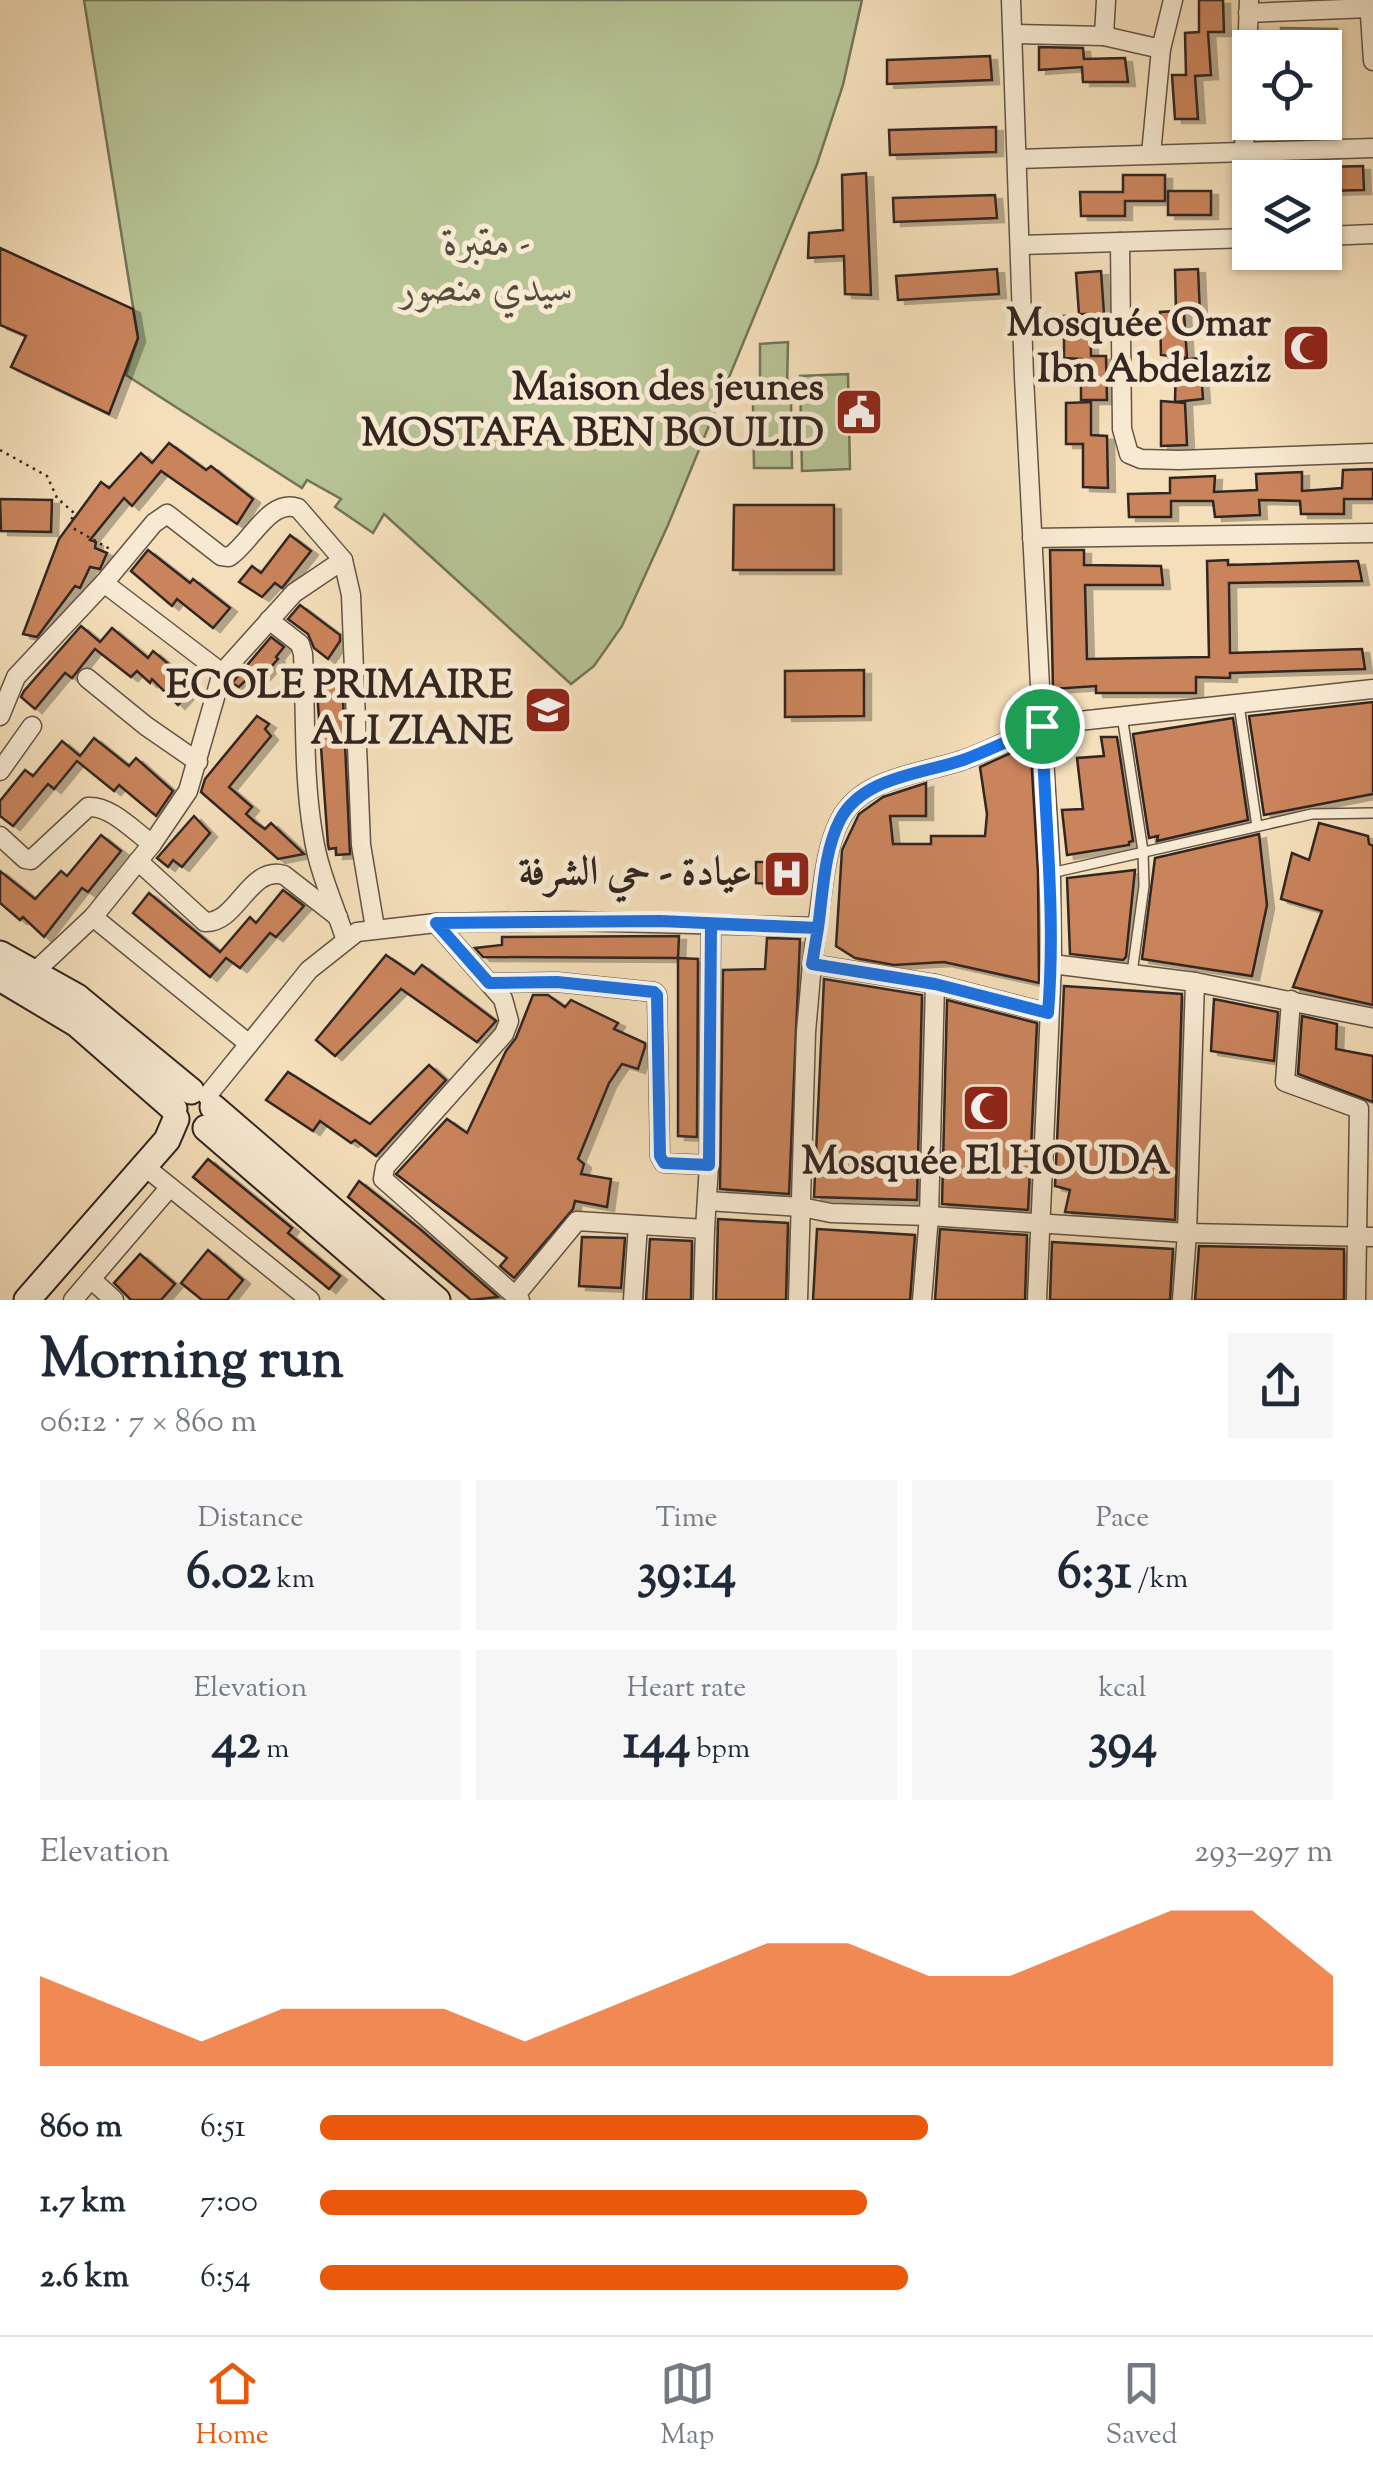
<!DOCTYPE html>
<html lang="en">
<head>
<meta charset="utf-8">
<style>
  :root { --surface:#fff; --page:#f6f6f7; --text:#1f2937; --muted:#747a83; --line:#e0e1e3; --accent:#ea580c }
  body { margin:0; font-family:"Sorts Mill Goudy",Amiri,serif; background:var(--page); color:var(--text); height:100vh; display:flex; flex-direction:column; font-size:38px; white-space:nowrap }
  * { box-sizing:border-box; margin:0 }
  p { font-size:32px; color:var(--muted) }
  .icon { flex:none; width:55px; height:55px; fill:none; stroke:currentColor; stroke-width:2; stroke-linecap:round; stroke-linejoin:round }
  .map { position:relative; height:1300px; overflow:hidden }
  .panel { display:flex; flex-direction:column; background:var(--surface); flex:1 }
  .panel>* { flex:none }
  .tools { position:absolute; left:1232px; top:30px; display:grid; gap:20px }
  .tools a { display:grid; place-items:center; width:110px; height:110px; border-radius:0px; background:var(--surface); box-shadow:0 2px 8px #0004; font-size:50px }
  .pin { position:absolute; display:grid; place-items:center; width:85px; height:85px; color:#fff; margin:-42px; border:5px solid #fff; border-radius:50%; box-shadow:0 2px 10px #0007 }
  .round { display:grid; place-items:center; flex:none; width:105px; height:105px; border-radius:0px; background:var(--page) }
  .summary { display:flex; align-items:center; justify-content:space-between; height:170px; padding:0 40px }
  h1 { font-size:55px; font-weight:700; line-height:75px }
  .figures { display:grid; grid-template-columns:repeat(3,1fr); gap:15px; height:170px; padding:10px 40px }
  .figures div { display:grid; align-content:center; border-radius:0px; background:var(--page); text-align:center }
  .figures b { font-size:50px; font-weight:700 }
  .figures small { font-size:28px; font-weight:400 }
  .figures p { font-size:28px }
  .chart { height:280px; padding:20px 40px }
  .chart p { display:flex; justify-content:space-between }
  .chart svg { width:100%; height:180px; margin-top:10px; fill:var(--accent); opacity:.7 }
  ul { padding:0 40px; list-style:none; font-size:32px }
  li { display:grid; grid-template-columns:160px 120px 1fr; align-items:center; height:75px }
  li i { height:25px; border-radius:12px; background:var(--accent) }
  .tab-bar { display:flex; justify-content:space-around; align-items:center; height:140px; border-top:2px solid var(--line); background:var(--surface); font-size:28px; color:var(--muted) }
  .tab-bar a { display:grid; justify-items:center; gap:5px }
  .tab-bar .on { color:var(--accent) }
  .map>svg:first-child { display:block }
  .green { fill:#b6c394; stroke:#74745a; stroke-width:2.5 }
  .building { fill:#ca845b; stroke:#322520; stroke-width:2.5; filter:url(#shadow) }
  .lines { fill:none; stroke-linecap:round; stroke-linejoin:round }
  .service-casing { stroke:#625446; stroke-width:12 }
  .minor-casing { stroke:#625446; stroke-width:21 }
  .secondary-casing { stroke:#322520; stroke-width:29 }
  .path { stroke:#322520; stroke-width:2.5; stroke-dasharray:2.5 5; stroke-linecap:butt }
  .service { stroke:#f8ead2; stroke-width:9 }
  .minor { stroke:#f8ead2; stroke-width:18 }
  .secondary { stroke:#f8ead2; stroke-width:25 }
  .route-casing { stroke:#fff; stroke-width:20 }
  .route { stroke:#1a73e8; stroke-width:12 }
  .labels { text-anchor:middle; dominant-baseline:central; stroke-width:10; stroke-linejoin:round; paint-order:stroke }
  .park-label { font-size:40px; font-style:italic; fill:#534c3d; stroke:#f8ead2 }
  .poi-label { font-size:40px; font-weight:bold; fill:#322520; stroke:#f8ead2; text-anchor:end }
</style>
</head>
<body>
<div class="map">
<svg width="1373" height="1300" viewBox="0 0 1373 1300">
  <defs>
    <filter id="shadow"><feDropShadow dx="7" dy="4" stdDeviation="0" flood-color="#0004"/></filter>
  </defs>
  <rect width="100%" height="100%" fill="#f4dfba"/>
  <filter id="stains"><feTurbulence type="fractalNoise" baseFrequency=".002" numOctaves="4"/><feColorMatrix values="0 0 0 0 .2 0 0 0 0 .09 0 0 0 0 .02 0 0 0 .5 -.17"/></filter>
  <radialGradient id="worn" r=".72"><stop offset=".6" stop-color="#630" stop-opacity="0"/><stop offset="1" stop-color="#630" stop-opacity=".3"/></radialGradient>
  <g class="green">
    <path d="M 84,0 L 862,0 L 843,85 L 817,164 L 668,525 L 622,626 L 594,666 L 571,684 L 384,514 L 373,533 L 335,507 L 341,499 L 307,480 L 302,488 L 126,375 L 138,338 Z"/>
    <path d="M 1281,28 L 1337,29 L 1335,127 L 1279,126 L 1279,123 L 1325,122 L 1325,48 L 1280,47 Z"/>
    <path d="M 788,342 L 787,387 L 760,388 L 760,344 Z"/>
    <path d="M 848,374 L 850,469 L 802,471 L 800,376 Z"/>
    <path d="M 791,402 L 792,468 L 754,468 L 753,403 Z"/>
  </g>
  <g class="building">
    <path d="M 1199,0 L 1223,0 L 1224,32 L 1208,32 L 1211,75 L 1195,76 L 1198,119 L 1175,119 L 1172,75 L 1186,75 L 1185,33 L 1199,32 Z"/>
    <path d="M 1039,47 L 1083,48 L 1084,59 L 1125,58 L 1128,82 L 1083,82 L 1082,67 L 1039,70 Z"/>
    <path d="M 990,56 L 992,80 L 887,84 L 887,60 Z"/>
    <path d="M 996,127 L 996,152 L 890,155 L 889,130 Z"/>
    <path d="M 1363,166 L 1364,190 L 1325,191 L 1325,167 Z"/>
    <path d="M 866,173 L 871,295 L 845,294 L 844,256 L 808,258 L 809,233 L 843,230 L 842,175 Z"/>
    <path d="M 1123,175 L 1165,175 L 1165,201 L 1125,201 L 1125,216 L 1081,216 L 1080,192 L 1123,192 Z"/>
    <rect x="1168" y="191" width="43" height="24"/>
    <path d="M 995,195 L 997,218 L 894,222 L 893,198 Z"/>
    <path d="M 0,248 L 133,309 L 138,338 L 109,414 L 11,367 L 26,336 L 0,325 Z"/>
    <path d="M 997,269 L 999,294 L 898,300 L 896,276 Z"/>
    <path d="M 1198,269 L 1200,313 L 1184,313 L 1187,358 L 1161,355 L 1160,312 L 1176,311 L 1175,270 Z"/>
    <path d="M 1101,271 L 1104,314 L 1090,314 L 1091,356 L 1106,356 L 1107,400 L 1081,400 L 1081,359 L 1064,358 L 1064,316 L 1090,314 L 1079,314 L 1076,273 Z"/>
    <path d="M 1200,358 L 1203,399 L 1175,402 L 1176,360 Z"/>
    <path d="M 1161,401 L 1185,403 L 1187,445 L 1161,446 Z"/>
    <path d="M 1091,402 L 1091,435 L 1107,436 L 1108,488 L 1083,487 L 1083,444 L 1066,444 L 1066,403 Z"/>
    <path d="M 169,443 L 206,470 L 211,466 L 253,499 L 237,524 L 161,471 L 132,506 L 124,498 L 90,540 L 96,542 L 95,548 L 107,553 L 100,569 L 90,567 L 80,588 L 75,586 L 37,637 L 23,634 L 59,539 L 101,482 L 109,488 L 141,453 L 152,463 Z"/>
    <path d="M 1373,469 L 1373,499 L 1344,499 L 1344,514 L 1301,514 L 1300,501 L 1259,500 L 1260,515 L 1215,517 L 1213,501 L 1171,501 L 1171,517 L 1129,517 L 1128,494 L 1170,493 L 1170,478 L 1215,476 L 1214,492 L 1257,490 L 1256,474 L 1302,472 L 1302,491 L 1342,488 L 1343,470 Z"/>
    <path d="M 0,499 L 52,500 L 51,532 L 1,531 Z"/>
    <path d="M 734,505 L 834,505 L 834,570 L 733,570 Z"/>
    <path d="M 290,535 L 311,551 L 282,588 L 275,583 L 262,597 L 239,582 L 252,566 L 261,573 Z"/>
    <path d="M 148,550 L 190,583 L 193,579 L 230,608 L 213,628 L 177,599 L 172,606 L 131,571 Z"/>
    <path d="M 1050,550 L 1084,550 L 1084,565 L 1161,566 L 1163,585 L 1085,585 L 1087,659 L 1209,657 L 1207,561 L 1228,560 L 1228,565 L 1358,561 L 1362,581 L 1229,583 L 1230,653 L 1362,649 L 1365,669 L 1230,673 L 1230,678 L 1196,677 L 1196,693 L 1096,693 L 1096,686 L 1053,689 Z"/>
    <path d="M 300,605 L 340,635 L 340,641 L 328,659 L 314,648 L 308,634 L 288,619 Z"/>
    <path d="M 81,626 L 100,642 L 112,628 L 148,658 L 153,651 L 195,686 L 178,705 L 152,679 L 150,683 L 137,671 L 131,677 L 95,649 L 72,678 L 65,673 L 35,709 L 21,697 L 24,691 Z"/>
    <path d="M 271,637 L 284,647 L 276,657 L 278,659 L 253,687 L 245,681 L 239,687 L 232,683 Z"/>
    <path d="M 864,670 L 864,716 L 785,717 L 785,671 Z"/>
    <path d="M 316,677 L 342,677 L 350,854 L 336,855 L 336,848 L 329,849 L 328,845 Z"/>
    <path d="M 1373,702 L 1373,794 L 1264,815 L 1249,716 Z"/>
    <path d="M 257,716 L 269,724 L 265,729 L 271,736 L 229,787 L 252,807 L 246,814 L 255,822 L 265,829 L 271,823 L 304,854 L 278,859 L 201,792 L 205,779 Z"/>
    <path d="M 1233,718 L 1248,820 L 1157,841 L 1158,836 L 1149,838 L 1133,734 Z"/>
    <path d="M 1101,737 L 1117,737 L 1133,841 L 1129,842 L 1129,845 L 1067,855 L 1062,810 L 1083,809 L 1077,758 L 1104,756 Z"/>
    <path d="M 94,738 L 129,766 L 136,758 L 173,791 L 156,816 L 119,785 L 114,791 L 77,761 L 54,789 L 48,784 L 13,826 L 0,816 L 0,801 L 25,770 L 33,776 L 62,741 L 80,756 Z"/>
    <path d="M 1015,751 L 1031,753 L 1038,873 L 1039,983 L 944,962 L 894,965 L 855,958 L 836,946 L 842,850 L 859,814 L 883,797 L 926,783 L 926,816 L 890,816 L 893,844 L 931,844 L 931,836 L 985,836 L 987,814 L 980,767 Z"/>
    <path d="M 194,816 L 210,833 L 182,867 L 173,860 L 168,867 L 157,858 Z"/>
    <path d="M 1319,823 L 1368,836 L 1369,844 L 1373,846 L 1373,1005 L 1293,987 L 1322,911 L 1281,899 L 1292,853 L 1309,860 Z"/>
    <path d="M 1259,834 L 1267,905 L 1252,976 L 1142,959 L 1155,858 Z"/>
    <path d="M 101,835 L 121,851 L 88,892 L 82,888 L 44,937 L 23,917 L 20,920 L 0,903 L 0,871 L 35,899 L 61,871 L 67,876 Z"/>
    <path d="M 756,862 L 801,862 L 801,886 L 756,883 Z"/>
    <path d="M 1135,870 L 1126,957 L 1123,960 L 1070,954 L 1067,878 Z"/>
    <path d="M 283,890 L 304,906 L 276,937 L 270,933 L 240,968 L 226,958 L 210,977 L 133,913 L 149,893 L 220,952 L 250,917 L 256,923 Z"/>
    <path d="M 679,936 L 678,958 L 483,957 L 475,948 L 502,945 L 502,937 Z"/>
    <path d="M 767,938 L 800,939 L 789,1194 L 720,1189 L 723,970 L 765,969 Z"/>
    <path d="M 386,955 L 414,974 L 422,965 L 496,1021 L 477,1042 L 401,989 L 335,1056 L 316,1040 Z"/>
    <path d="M 678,958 L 698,959 L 697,1137 L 678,1136 Z"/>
    <path d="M 824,979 L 922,995 L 917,1200 L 814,1197 Z"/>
    <path d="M 1064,986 L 1182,994 L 1175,1220 L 1065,1212 L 1070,1190 L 1055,1186 Z"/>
    <path d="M 533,995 L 548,995 L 565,1007 L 571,1000 L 618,1023 L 614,1029 L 645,1043 L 645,1047 L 638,1069 L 622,1064 L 609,1083 L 578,1159 L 584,1164 L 581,1174 L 611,1179 L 607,1207 L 575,1201 L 573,1209 L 514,1278 L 500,1266 L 507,1258 L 396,1174 L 447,1119 L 467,1133 L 506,1051 L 516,1038 Z"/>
    <path d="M 1214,999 L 1278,1012 L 1274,1061 L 1211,1051 Z"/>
    <path d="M 947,1000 L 1037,1023 L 1028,1210 L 942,1204 Z"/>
    <path d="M 1302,1016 L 1337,1024 L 1336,1049 L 1373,1056 L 1373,1102 L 1298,1074 Z"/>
    <path d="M 429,1065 L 446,1080 L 376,1156 L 355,1140 L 351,1143 L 320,1121 L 313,1131 L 266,1100 L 288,1072 L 370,1124 Z"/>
    <path d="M 208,1159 L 292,1228 L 288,1233 L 340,1276 L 329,1289 L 193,1177 Z"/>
    <path d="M 359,1181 L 420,1229 L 498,1297 L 471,1300 L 348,1197 Z"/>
    <path d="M 718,1219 L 788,1223 L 786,1300 L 716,1300 Z"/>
    <path d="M 817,1229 L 915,1235 L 910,1300 L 813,1300 Z"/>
    <path d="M 940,1229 L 1027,1235 L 1025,1300 L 935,1300 Z"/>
    <path d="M 582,1237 L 625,1238 L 621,1288 L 579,1286 Z"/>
    <path d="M 650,1239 L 692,1241 L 691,1300 L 646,1300 Z"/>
    <path d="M 1052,1242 L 1173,1249 L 1170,1300 L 1050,1300 Z"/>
    <path d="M 1199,1246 L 1344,1249 L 1344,1300 L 1195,1300 Z"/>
    <path d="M 208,1250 L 243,1280 L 227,1300 L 202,1300 L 181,1283 Z"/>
    <path d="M 140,1254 L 175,1284 L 161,1300 L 131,1300 L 114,1283 Z"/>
  </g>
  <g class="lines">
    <g class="service-casing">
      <g id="service">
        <path d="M 1239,705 L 1257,826"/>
        <path d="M 1122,716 L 1143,851 L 1144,886 L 1132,973"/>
        <path d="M 1051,873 L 1312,814 L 1373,813"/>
      </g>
    </g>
    <g class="minor-casing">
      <g id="minor">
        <path d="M 1011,0 L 1024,377 L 1042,725 L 1373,689"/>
        <path d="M 1369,0 L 1373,61"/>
        <path d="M 1248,13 L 1370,8"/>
        <path d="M 1013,34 L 1104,36 L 1161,49 L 1173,0"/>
        <path d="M 1104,36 L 1106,0"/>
        <path d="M 1244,152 L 1249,0"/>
        <path d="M 1151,154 L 1161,49"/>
        <path d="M 1017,159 L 1373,148"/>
        <path d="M 1325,236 L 1373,234"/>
        <path d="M 1120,242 L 1122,429 L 1129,454 L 1141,459 L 1179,460 L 1373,453"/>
        <path d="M 1021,245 L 1250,238"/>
        <path d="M 1032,538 L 1373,533"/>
        <path d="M 104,583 L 154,523 L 167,514 L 221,556 L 229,557 C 251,543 269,498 298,508 L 343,560"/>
        <path d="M 269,620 L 300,644 L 303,654 C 306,714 303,775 313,834 C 318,870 334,904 345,938"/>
        <path d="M 87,678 L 146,726 L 198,762"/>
        <path d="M 0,716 L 16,677 L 104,583 L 222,673"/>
        <path d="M 0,771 L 32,726"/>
        <path d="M 0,836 L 25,859 L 31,860 L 88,807 C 110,805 134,831 152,844"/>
        <path d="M 138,861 L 205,922 C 237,924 249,865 284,875 L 338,917"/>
        <path d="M 436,923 L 503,999 L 509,1021 L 504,1034 L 385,1167 L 383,1179 L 520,1300"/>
        <path d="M 817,927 L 812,964 L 935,984 L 1048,1013"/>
        <path d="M 1052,964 L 1195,982 L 1187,1233 L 1182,1300"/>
        <path d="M 28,978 L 93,917"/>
        <path d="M 1195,982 L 1373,1018"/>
        <path d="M 489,983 L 557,982 L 654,992 L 657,995 L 660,1156 L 664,1163 L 709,1165"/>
        <path d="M 1291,1000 L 1285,1082 L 1359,1109 L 1356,1300"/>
        <path d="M 249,1044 L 93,917 L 152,844 L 188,791 L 222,673 L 294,593 L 343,560 L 351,595 L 361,845 L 375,928"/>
        <path d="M 207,1096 L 309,970 L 357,932 L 436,923 L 567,921 L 817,927 C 823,893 824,851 840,820 C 862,777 922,774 963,760 C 990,750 1016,737 1042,725 L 1051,873 L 1052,964 L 1037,1300"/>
        <path d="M 144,1166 L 310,1300"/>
        <path d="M 707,1201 L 801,1207 L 831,1213 L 929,1216 L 1187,1233 L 1373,1237"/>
        <path d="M 91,1279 L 114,1300"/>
        <path d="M 515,1296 L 577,1221 L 705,1229 L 709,1165 L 711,924"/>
        <path d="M 73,1300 L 170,1187"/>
        <path d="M 633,1300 L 638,1225"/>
        <path d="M 703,1300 L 705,1229"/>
        <path d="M 798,1300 L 806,1032 L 812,964"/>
        <path d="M 922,1300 L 929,1216 L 935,984"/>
      </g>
    </g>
    <g class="secondary-casing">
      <g id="secondary">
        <path d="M 0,954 L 77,997 L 191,1091"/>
        <path d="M 0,978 L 77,1024 L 174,1109"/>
        <path d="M 213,1107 L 437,1300"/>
        <path d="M 206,1128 L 405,1300"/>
        <path d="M 27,1300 L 167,1140 L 176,1119"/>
      </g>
    </g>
    <path class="path" d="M 0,450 L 47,476 L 57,498 L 74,513 L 69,526 L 110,549"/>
    <use href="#service" class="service"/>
    <use href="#minor" class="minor"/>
    <use href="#secondary" class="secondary"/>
  </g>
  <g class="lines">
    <g class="route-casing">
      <path id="route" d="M 1042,726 C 1016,737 990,750 963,760 C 922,774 862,777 840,820 C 824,851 823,893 818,928 L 660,921 L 436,923 L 489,983 L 557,982 L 654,992 L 657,995 L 660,1156 L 664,1163 L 709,1165 L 711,924 L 818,928 L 812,964 L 935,984 L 1048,1013 C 1056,917 1045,822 1042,726"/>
    </g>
    <use href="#route" class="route"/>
  </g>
  <defs>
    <g id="mosque-square" transform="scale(2.5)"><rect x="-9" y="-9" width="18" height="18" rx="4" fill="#8f2418" stroke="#f8ead2"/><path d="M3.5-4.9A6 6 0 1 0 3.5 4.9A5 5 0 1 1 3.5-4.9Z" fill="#fff"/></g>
    <g id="civic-square" transform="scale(2.5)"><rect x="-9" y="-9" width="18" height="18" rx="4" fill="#8f2418" stroke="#f8ead2"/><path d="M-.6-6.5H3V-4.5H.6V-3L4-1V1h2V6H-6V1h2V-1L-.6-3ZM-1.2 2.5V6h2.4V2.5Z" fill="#fff"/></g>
    <g id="school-square" transform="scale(2.5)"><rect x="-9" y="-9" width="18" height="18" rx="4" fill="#8f2418" stroke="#f8ead2"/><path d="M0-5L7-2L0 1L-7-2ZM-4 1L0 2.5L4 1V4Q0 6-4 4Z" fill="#fff"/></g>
    <g id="hospital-square" transform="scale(2.5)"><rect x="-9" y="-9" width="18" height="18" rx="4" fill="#8f2418" stroke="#f8ead2"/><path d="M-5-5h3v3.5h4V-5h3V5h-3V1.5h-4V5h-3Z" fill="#fff"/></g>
  </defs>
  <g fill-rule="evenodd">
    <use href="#mosque-square" x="1306" y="348"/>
    <use href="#civic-square" x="859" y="412"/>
    <use href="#school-square" x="548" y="710"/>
    <use href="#hospital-square" x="787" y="874"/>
    <use href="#mosque-square" x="986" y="1108"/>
  </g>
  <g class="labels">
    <g class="park-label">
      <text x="487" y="245">مقبرة -<tspan x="487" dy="46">سيدي منصور</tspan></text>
    </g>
    <g class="poi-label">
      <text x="1271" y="325">Mosquée Omar<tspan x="1271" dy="46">Ibn Abdelaziz</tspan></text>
      <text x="824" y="389">Maison des jeunes<tspan x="824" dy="46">MOSTAFA BEN BOULID</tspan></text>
      <text x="513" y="687">ECOLE PRIMAIRE<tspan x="513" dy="46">ALI ZIANE</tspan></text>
      <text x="752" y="874">عيادة - حي الشرفة</text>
      <text x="986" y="1163" text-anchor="middle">Mosquée El HOUDA</text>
    </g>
  </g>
  <rect width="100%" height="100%" filter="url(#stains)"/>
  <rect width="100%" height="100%" fill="url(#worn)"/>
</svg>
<div class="tools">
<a><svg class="icon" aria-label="locate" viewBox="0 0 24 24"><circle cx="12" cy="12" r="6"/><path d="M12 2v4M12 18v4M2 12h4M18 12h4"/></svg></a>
<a><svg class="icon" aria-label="layers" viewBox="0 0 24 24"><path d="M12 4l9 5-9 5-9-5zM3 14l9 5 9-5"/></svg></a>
</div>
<div class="pin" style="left:1042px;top:726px;background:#1e9e55"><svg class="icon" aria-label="arrive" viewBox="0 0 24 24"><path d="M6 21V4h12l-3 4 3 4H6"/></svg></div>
</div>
<section class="panel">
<div class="summary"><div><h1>Morning run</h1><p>06:12 · 7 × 860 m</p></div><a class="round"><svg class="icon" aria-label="share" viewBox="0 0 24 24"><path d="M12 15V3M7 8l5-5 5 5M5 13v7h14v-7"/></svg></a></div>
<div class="figures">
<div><p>Distance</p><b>6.02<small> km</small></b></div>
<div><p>Time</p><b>39:14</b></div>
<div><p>Pace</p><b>6:31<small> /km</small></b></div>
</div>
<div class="figures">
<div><p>Elevation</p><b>42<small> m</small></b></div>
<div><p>Heart rate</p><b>144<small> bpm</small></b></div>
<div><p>kcal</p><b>394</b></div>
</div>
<div class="chart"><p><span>Elevation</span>293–297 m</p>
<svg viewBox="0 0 160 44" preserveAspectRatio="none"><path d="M0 44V22L10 30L20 38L30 30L40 30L50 30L60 38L70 30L80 22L90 14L100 14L110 22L120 22L130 14L140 6L150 6L160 22V44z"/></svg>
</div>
<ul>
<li><b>860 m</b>6:51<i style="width:60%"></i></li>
<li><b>1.7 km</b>7:00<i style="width:54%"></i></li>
<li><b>2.6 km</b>6:54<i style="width:58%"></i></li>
</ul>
</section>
<nav class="tab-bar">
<a class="on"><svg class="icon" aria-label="home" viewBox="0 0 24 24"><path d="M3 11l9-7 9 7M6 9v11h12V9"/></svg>Home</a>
<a><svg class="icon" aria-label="map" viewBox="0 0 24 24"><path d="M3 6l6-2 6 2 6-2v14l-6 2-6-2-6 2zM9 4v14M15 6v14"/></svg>Map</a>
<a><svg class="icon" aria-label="saved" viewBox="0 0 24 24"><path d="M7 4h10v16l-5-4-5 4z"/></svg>Saved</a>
</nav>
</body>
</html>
